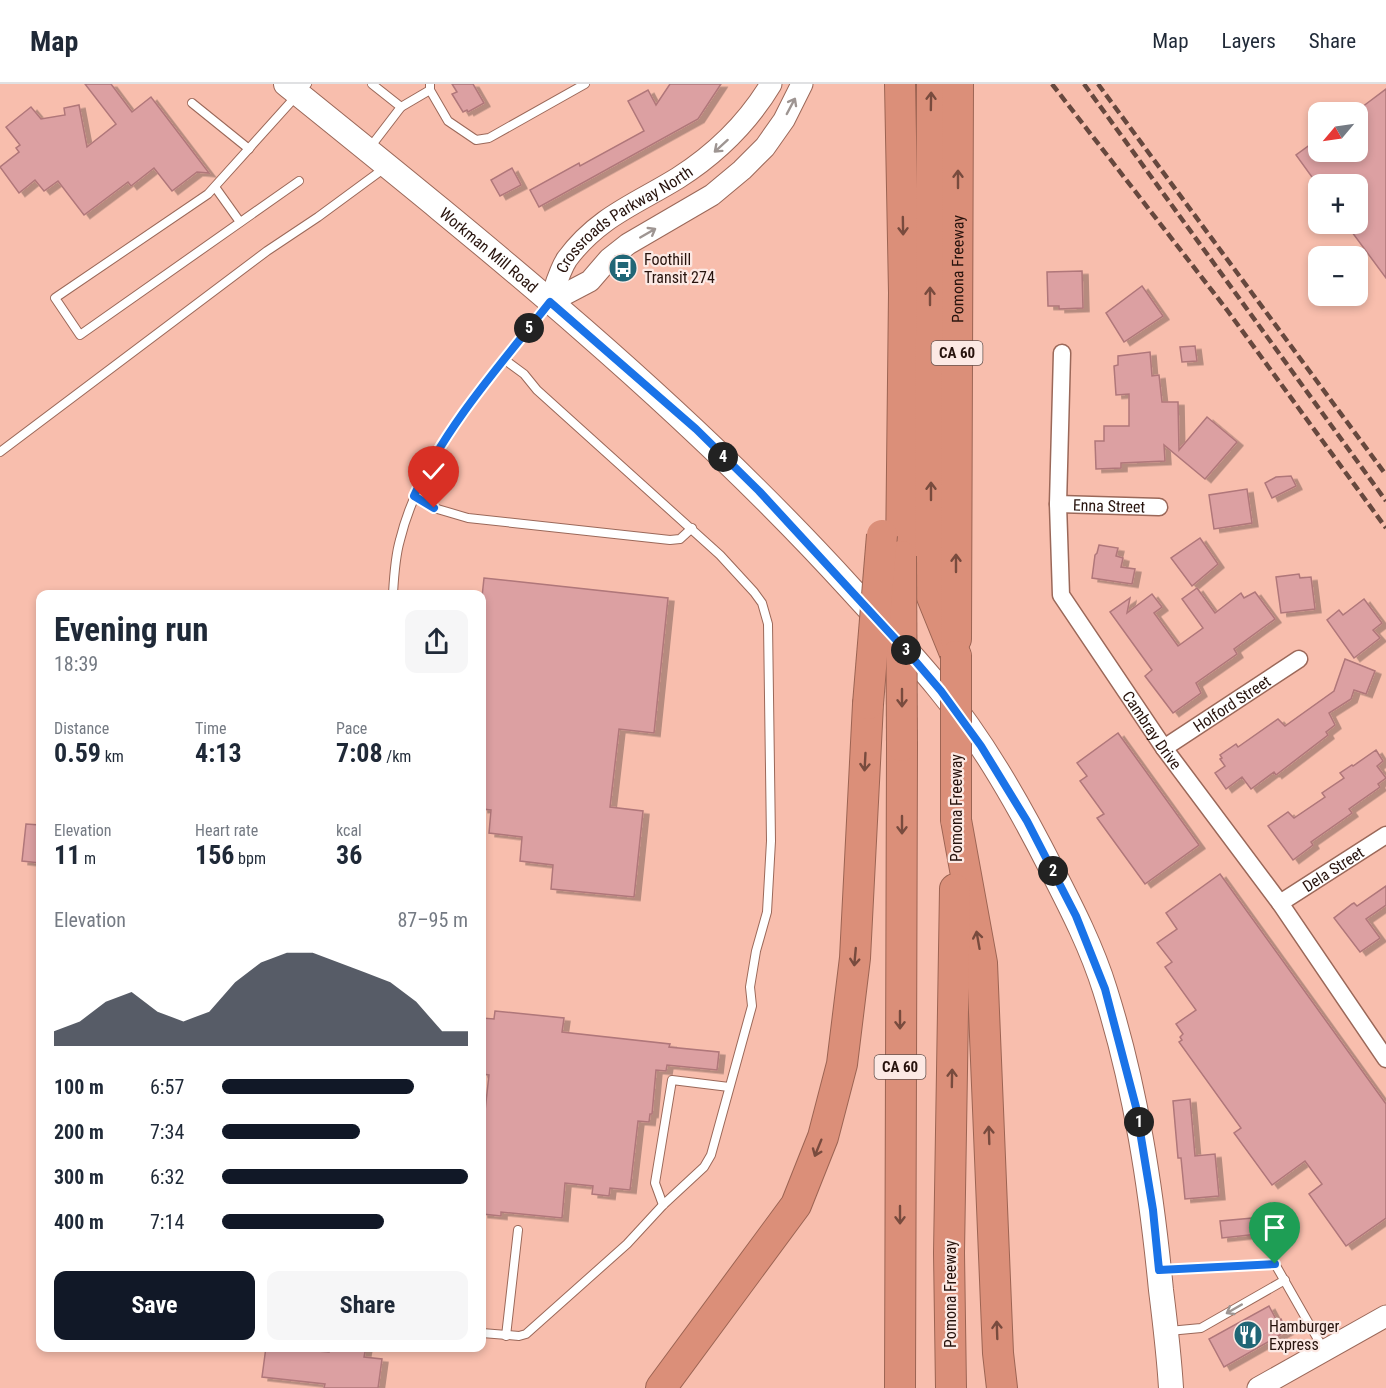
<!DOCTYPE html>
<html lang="en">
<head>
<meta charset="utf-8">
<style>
  :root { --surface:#fff; --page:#f6f6f7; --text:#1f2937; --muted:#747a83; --line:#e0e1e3; --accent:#111827 }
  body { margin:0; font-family:"Roboto Condensed",sans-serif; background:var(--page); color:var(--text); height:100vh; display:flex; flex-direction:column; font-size:22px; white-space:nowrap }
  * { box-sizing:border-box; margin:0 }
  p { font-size:20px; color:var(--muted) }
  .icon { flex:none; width:33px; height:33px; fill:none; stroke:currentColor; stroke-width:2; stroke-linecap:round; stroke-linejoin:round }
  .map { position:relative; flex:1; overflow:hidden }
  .panel { position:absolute; left:36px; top:506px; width:450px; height:762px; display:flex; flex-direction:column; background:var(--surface); border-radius:12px; box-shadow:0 3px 9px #0003 }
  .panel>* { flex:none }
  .needle { width:39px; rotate:241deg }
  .fabs { position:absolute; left:1308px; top:18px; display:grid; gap:12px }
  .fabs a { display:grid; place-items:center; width:60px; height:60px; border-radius:12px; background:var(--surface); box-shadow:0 3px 9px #0003; font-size:30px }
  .pin { position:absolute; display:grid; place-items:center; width:51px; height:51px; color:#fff; margin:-62px -26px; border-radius:50% 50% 50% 0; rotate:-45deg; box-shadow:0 0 6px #0007 }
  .pin .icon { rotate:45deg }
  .km { position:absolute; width:30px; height:30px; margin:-15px; border-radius:50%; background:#222; color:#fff; font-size:16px; line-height:30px; text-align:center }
  .round { display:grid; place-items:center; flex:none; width:63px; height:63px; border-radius:12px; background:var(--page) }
  .headline { display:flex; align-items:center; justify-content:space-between; height:102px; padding:0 18px }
  h1 { font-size:33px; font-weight:700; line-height:45px }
  .metrics { display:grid; grid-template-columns:repeat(3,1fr); gap:9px; height:102px; padding:6px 18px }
  .metrics div { display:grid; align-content:center }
  .metrics b { font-size:26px; font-weight:700 }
  .metrics small { font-size:16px; font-weight:400 }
  .metrics p { font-size:16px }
  .chart { height:168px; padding:12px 18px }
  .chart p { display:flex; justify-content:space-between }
  .chart svg { width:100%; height:108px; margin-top:6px; fill:var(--accent); opacity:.7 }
  .action { display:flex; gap:12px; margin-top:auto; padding:12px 18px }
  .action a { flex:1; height:69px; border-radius:12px; background:var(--accent); color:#fff; font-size:24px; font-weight:700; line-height:69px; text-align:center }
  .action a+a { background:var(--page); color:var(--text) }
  ul { padding:0 18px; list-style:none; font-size:20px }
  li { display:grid; grid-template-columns:96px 72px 1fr; align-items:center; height:45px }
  li i { height:15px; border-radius:8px; background:var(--accent) }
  header { display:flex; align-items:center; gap:36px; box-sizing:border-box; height:84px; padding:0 30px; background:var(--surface); border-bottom:2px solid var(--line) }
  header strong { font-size:28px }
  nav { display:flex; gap:33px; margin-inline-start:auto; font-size:21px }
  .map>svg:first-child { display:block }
  .building { fill:#dca0a2; stroke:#b0777a; stroke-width:1.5; filter:url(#shadow) }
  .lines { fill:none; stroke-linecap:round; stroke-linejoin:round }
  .service-casing { stroke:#9b6859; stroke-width:10 }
  .minor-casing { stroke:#9b6859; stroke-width:19 }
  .tertiary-casing { stroke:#9b6859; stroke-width:23 }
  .secondary-casing { stroke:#9b6859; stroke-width:26 }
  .motorway-casing { stroke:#9c6453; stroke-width:32 }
  .service { stroke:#fff; stroke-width:8 }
  .minor { stroke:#fff; stroke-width:16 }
  .tertiary { stroke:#fff; stroke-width:21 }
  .secondary { stroke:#fff; stroke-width:24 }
  .motorway { stroke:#db8f79; stroke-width:30 }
  .rail { stroke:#67483e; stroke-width:4.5; stroke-dasharray:9 4.5; stroke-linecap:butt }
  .motorway-bridge-casing { stroke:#9c6453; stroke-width:32; stroke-linecap:butt }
  .motorway-bridge { stroke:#db8f79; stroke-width:30 }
  .oneway { stroke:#784b3e }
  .oneway2 { stroke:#9e9592 }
  .route-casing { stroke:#fff; stroke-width:12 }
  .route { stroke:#1a73e8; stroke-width:8 }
  .labels { text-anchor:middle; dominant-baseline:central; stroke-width:4.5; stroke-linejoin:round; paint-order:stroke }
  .shield { fill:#fce9e4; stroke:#67534e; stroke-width:1.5 }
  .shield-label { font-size:15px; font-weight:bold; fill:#27130d }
  .street-label { font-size:16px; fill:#27130d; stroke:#fce9e4 }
  .poi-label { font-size:16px; fill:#27130d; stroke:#fce9e4; text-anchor:start }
</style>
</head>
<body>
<header>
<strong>Map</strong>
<nav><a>Map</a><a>Layers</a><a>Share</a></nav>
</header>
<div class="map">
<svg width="1386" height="1304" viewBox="0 0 1386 1304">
  <defs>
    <filter id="shadow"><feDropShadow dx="6" dy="3.5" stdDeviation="0" flood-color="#0004"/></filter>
  </defs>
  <rect width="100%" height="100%" fill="#f8bead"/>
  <g class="building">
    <path d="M 85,0 L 111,0 L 132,28 L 151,13 L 209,89 L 197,88 L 172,107 L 154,84 L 131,102 L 128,98 L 84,131 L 58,97 L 44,107 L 35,96 L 19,109 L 0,83 L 19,68 L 16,64 L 20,61 L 6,43 L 31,23 L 41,35 L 65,31 L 64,24 L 79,21 L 87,63 L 116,40 Z"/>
    <path d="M 452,0 L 473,0 L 484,19 L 468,28 L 467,26 L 463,28 L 452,10 L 457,8 Z"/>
    <path d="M 670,0 L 721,0 L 698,35 L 539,123 L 530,106 L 579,79 L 580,82 L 644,47 L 628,17 L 648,6 L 656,21 Z"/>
    <path d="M 1386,5 L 1386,194 L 1346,140 L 1358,140 L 1358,100 L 1317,100 L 1296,71 L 1318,55 L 1318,68 L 1358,68 L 1358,26 Z"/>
    <path d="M 512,84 L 521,101 L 500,112 L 491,96 Z"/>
    <path d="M 1082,187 L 1083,224 L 1059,225 L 1059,222 L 1048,222 L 1047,188 Z"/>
    <path d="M 1142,202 L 1163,232 L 1124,258 L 1106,229 Z"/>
    <path d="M 1195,262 L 1197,277 L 1182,278 L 1180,263 Z"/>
    <path d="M 1150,268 L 1152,292 L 1159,291 L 1162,318 L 1178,318 L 1179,366 L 1207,333 L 1237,358 L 1205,395 L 1164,361 L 1165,377 L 1121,379 L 1121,384 L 1096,385 L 1095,357 L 1104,357 L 1104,342 L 1129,342 L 1129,310 L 1116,311 L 1114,282 L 1118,281 L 1118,272 Z"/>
    <path d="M 1291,392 L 1296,402 L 1272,414 L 1265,399 L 1276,393 Z"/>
    <path d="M 1247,405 L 1252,439 L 1214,445 L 1209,411 Z"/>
    <path d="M 1200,454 L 1218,480 L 1192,502 L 1171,474 Z"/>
    <path d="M 1099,461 L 1118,464 L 1116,472 L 1123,474 L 1121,483 L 1135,485 L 1132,500 L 1092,494 L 1095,471 L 1097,469 Z"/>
    <path d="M 1299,490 L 1300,494 L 1311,493 L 1315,525 L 1281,529 L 1276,493 Z"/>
    <path d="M 484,494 L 668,514 L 654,649 L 619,645 L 610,723 L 643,727 L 634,813 L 551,805 L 553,781 L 520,777 L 522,753 L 489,749 L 491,726 L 482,725 L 482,513 Z"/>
    <path d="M 1197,504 L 1215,529 L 1241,509 L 1244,514 L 1255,508 L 1275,535 L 1234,565 L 1237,570 L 1196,599 L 1201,609 L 1173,629 L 1145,592 L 1152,586 L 1110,528 L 1130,514 L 1127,529 L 1152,510 L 1162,523 L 1154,529 L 1178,562 L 1203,544 L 1182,515 Z"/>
    <path d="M 1364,515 L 1382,539 L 1373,546 L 1380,554 L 1354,574 L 1327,536 L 1339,526 L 1343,531 Z"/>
    <path d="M 1345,575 L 1375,587 L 1366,610 L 1354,606 L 1351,615 L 1329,629 L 1335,641 L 1326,648 L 1328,651 L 1276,691 L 1274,688 L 1251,705 L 1242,693 L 1226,705 L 1215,689 L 1225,682 L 1220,675 L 1222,674 L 1220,671 L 1236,660 L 1238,663 L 1278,635 L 1285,642 L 1334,607 Z"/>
    <path d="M 1118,649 L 1199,761 L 1145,800 L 1097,734 L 1104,730 L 1080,697 L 1087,692 L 1077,679 Z"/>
    <path d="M 1376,666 L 1383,677 L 1377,682 L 1386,694 L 1378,700 L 1380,703 L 1349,725 L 1352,729 L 1311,758 L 1313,761 L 1293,776 L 1268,742 L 1288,728 L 1294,734 L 1325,713 L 1322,709 L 1344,694 L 1340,689 L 1352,681 L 1353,682 Z"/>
    <path d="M 26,740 L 40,741 L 40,779 L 22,777 Z"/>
    <path d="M 1220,790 L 1386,1020 L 1386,1134 L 1346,1162 L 1309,1110 L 1322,1100 L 1305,1077 L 1272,1101 L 1234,1049 L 1241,1044 L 1179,958 L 1182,956 L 1180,953 L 1183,950 L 1176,940 L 1196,926 L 1165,883 L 1172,878 L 1157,859 L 1177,845 L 1166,829 Z"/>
    <path d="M 1386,802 L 1386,821 L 1366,835 L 1380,854 L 1360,868 L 1334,834 L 1352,820 L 1354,819 L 1357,822 Z"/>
    <path d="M 495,927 L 564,934 L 562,948 L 670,960 L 669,963 L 719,968 L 717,986 L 667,981 L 666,987 L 656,986 L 652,1030 L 650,1030 L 649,1038 L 638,1037 L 630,1106 L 610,1104 L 609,1112 L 592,1110 L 593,1102 L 565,1099 L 562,1134 L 501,1128 L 501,1132 L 482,1130 L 482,1054 L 489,991 L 482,990 L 482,934 L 494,935 Z"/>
    <path d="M 1190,1015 L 1195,1072 L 1215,1070 L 1219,1112 L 1185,1115 L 1181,1074 L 1178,1074 L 1173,1017 Z"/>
    <path d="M 1285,1131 L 1286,1147 L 1222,1154 L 1220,1137 Z"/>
    <path d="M 1269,1222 L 1277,1237 L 1281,1235 L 1287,1247 L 1224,1283 L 1209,1255 Z"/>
    <path d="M 266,1263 L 329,1268 L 329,1263 L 366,1263 L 364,1273 L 382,1275 L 378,1304 L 324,1304 L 325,1300 L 262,1293 Z"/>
  </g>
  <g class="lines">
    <g class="service-casing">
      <g id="service">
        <path d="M 430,0 L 430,6 L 448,37 L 476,56 L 489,54 L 585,0"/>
        <path d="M 192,19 L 249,65"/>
        <path d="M 401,23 L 430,6"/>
        <path d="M 368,66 L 401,23 L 372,0"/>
        <path d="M 299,97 L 80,251 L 55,214 L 208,110 L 307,0"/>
        <path d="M 215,103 L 240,138"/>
        <path d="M 0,368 L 267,167 L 318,133 L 386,83"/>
        <path d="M 414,412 L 434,424 L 468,434 L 670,456 L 680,455 L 692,444"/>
        <path d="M 393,510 C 394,492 395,473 400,456 C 422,366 493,290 549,218"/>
        <path d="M 663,1121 L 655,1099 L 672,996 L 729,1003"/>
        <path d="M 1160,1186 L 1275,1180 L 1324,1266"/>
        <path d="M 1169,1247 L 1201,1244 L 1285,1196"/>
        <path d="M 482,1249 L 519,1252 L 526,1250 L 627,1160 L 663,1121 L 704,1083 L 711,1071 L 752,922 L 750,903 L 756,867 L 767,828 L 771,757 L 768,540 L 762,519 L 754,508 L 720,471 L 537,306 L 524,290 L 505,276"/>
        <path d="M 506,1252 L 518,1146"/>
      </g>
    </g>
    <g class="minor-casing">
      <g id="minor">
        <path id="s1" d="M 1062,269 L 1058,420 L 1061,511 L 1164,664 L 1280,819 L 1386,975"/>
        <path id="s2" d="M 1058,420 L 1159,423"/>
        <path id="s3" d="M 1164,664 L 1299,575"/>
        <path id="s4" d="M 1280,819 L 1386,751"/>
      </g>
    </g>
    <g class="tertiary-casing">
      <g id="tertiary">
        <path d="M 550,218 L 590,197 L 609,175 L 628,160 L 712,111 L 742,86 L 765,63 L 784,36 L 802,0"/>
        <path id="s5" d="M 550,218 C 555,204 559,187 567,175 C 598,133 636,120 678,94 C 717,69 747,40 771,0"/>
        <path d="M 1258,1304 L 1386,1232"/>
      </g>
    </g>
    <g class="secondary-casing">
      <g id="secondary">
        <path id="s6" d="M 286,0 C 483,159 681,318 851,505 C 881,538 911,570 939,604 C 984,659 1020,723 1052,786 C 1072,825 1092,864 1105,906 C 1136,1004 1151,1104 1161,1206 C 1165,1238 1169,1271 1171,1304"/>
      </g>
    </g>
    <g class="motorway-casing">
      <g id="motorway">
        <path d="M 900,0 L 904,209 L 901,472"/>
        <path d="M 932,0 L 930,508 L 956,572"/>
        <path id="s7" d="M 956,555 L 958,0"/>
        <path d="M 956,736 L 982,879 L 998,1269 L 1002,1304"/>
        <path d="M 661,1304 L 796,1121 L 823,1053 L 842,980 L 855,874 L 868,620"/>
        <path d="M 900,1304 L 902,662"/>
        <path d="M 951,1304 L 949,1169 L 955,805"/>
      </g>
    </g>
    <use href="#service" class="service"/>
    <use href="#minor" class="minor"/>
    <use href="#tertiary" class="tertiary"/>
    <use href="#secondary" class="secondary"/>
    <use href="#motorway" class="motorway"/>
    <g class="rail">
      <path d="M 1052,0 L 1227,226 L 1386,444"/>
      <path d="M 1084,0 L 1386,417"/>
      <path d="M 1098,0 L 1386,391"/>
    </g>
    <g class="motorway-bridge-casing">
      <g id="motorway-bridge">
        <path d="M 901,472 L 902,662"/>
        <path d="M 956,572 L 956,736"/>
        <path d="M 868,620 L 882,451"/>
      </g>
    </g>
    <use href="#motorway-bridge" class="motorway-bridge"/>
  </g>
  <defs><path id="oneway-shaft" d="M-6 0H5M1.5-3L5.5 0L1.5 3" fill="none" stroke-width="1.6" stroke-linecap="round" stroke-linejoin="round" transform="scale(1.5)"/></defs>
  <g class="oneway">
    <use href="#oneway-shaft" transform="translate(931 17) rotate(-89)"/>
    <use href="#oneway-shaft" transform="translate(958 95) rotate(-90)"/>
    <use href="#oneway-shaft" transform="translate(903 142) rotate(89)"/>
    <use href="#oneway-shaft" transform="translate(930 212) rotate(-90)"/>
    <use href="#oneway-shaft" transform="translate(931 407) rotate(-90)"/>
    <use href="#oneway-shaft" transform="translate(956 479) rotate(-90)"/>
    <use href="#oneway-shaft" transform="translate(902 614) rotate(90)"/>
    <use href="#oneway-shaft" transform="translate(865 678) rotate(93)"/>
    <use href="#oneway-shaft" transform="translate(902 741) rotate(90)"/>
    <use href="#oneway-shaft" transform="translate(978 856) rotate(-100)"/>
    <use href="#oneway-shaft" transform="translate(855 873) rotate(95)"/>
    <use href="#oneway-shaft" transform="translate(900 936) rotate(90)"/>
    <use href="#oneway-shaft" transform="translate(952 994) rotate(-89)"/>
    <use href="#oneway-shaft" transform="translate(989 1051) rotate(-92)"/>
    <use href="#oneway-shaft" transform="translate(818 1064) rotate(112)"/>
    <use href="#oneway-shaft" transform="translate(900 1131) rotate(90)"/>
    <use href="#oneway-shaft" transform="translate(997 1246) rotate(-92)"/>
  </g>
  <g class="oneway2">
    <use href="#oneway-shaft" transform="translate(791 22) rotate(-62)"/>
    <use href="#oneway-shaft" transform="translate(721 62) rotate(138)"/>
    <use href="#oneway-shaft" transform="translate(648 149) rotate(-30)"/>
    <use href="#oneway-shaft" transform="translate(1234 1225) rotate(150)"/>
  </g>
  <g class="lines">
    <g class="route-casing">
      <path id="route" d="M 434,424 L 414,412 C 446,341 502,279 550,218 L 696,345 L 759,407 L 911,572 L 941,607 L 981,662 L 1027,737 L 1076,832 L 1105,905 L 1136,1023 L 1153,1126 L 1159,1186 L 1275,1180"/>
    </g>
    <use href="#route" class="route"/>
  </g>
  <defs>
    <g id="bus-disc" transform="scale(1.5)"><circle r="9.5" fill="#206676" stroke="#fce9e4"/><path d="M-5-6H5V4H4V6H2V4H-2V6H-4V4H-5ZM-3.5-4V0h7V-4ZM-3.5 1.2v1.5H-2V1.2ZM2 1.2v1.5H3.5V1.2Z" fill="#fff"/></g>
    <g id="restaurant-disc" transform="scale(1.5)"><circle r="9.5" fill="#206676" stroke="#fce9e4"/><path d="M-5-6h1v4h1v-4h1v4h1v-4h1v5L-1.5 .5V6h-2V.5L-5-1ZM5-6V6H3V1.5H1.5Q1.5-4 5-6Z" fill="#fff"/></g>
  </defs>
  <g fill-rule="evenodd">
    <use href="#bus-disc" x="623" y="184"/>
    <use href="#restaurant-disc" x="1248" y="1251"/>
  </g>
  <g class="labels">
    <g class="shield">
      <rect x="931.5" y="257" width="51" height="24" rx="4.5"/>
      <rect x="874.5" y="971" width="51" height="24" rx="4.5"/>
    </g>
    <g class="shield-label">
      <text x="957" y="269">CA 60</text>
      <text x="900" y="983">CA 60</text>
    </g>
    <g class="street-label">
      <text stroke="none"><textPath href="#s5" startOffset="116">Crossroads Parkway North</textPath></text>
      <text stroke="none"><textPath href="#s6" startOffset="262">Workman Mill Road</textPath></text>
      <text stroke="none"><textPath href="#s7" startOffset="370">Pomona Freeway</textPath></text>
      <text stroke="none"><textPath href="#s2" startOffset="51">Enna Street</textPath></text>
      <text stroke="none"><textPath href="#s3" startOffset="81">Holford Street</textPath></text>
      <text stroke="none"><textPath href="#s1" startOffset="405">Cambray Drive</textPath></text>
      <text transform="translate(956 724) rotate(-90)">Pomona Freeway</text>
      <text stroke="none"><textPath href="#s4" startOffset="63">Dela Street</textPath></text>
      <text transform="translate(950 1210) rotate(-90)">Pomona Freeway</text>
    </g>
    <g class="poi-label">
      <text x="644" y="175">Foothill<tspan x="644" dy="18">Transit 274</tspan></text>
      <text x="1269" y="1242">Hamburger<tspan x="1269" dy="18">Express</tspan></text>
    </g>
  </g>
</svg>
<div class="fabs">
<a><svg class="needle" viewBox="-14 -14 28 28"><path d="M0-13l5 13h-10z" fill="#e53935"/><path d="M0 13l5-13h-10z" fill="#747a83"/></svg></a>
<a>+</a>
<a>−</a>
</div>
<div class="pin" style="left:1275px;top:1180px;background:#1e9e55"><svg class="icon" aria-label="arrive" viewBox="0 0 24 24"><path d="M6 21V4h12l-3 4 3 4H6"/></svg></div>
<div class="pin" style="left:434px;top:424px;background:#d93025"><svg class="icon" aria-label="check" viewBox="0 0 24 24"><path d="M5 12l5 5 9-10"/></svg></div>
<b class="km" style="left:1139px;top:1038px">1</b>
<b class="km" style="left:1053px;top:787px">2</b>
<b class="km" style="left:906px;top:566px">3</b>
<b class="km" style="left:723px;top:373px">4</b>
<b class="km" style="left:529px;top:244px">5</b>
<section class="panel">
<div class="headline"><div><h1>Evening run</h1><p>18:39</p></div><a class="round"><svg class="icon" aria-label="share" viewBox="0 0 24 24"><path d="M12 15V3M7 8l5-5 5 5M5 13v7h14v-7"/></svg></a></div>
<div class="metrics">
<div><p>Distance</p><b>0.59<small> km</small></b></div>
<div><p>Time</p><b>4:13</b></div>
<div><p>Pace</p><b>7:08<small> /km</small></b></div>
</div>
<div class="metrics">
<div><p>Elevation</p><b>11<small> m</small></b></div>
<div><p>Heart rate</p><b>156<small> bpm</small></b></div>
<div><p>kcal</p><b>36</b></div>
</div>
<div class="chart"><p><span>Elevation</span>87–95 m</p>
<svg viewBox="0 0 160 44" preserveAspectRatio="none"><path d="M0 44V38L10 34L20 26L30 22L40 30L50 34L60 30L70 18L80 10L90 6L100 6L110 10L120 14L130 18L140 26L150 38L160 38V44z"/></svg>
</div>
<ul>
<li><b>100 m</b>6:57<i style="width:78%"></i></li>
<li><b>200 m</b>7:34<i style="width:56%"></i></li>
<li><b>300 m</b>6:32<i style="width:100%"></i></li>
<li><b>400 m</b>7:14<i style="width:66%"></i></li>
</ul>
<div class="action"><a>Save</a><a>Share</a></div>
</section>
</div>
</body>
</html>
